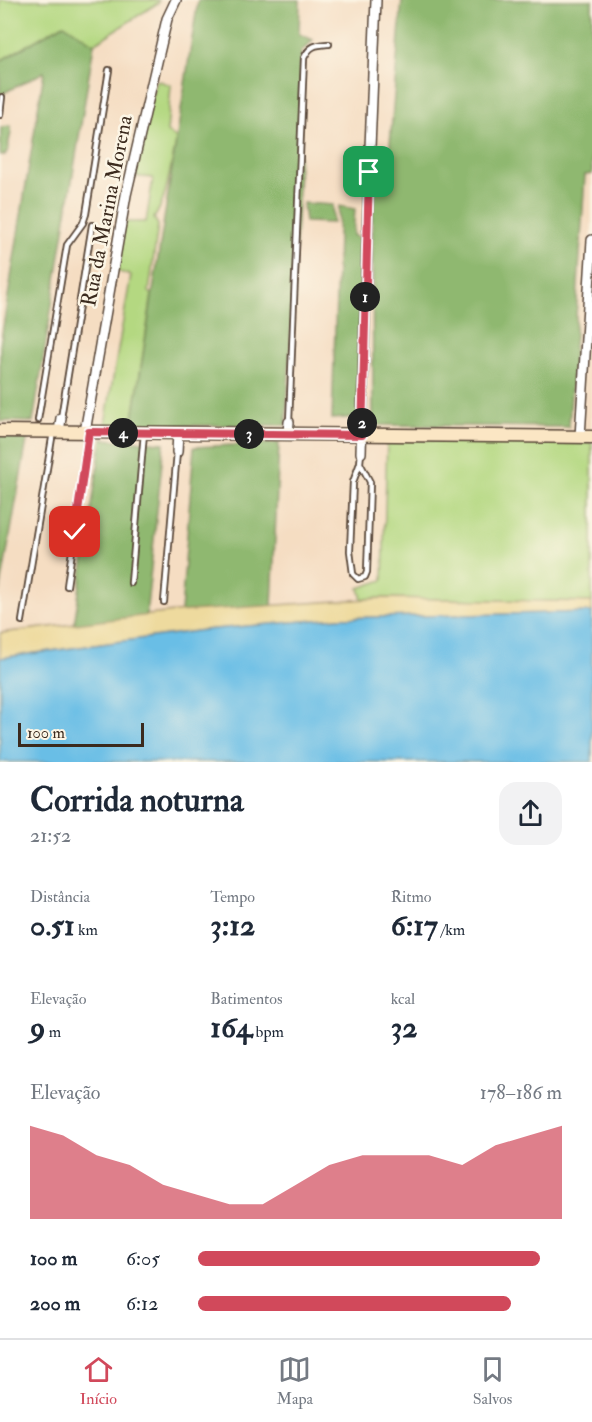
<!DOCTYPE html>
<html lang="pt">
<head>
<meta charset="utf-8">
<style>
  :root { --surface:#fff; --page:#f2f2f3; --text:#1f2937; --muted:#747a83; --line:#e0e1e3; --accent:#d1495b }
  body { margin:0; font-family:"IM FELL Double Pica",serif; background:var(--page); color:var(--text); height:100vh; display:flex; flex-direction:column; font-size:22px; white-space:nowrap }
  * { box-sizing:border-box; margin:0 }
  p { font-size:20px; color:var(--muted) }
  .icon { flex:none; width:33px; height:33px; fill:none; stroke:currentColor; stroke-width:2; stroke-linecap:round; stroke-linejoin:round }
  .map { position:relative; height:762px; overflow:hidden }
  .sheet { display:flex; flex-direction:column; background:var(--surface); flex:1 }
  .sheet>* { flex:none }
  .scale { position:absolute; left:18px; bottom:15px; width:126px; box-sizing:border-box; padding-left:6px; border:3px solid #3b2a1e; border-top:0; font-size:16px; line-height:21px; white-space:nowrap; color:#3b2a1e; -webkit-text-stroke:4px #fcf5e5; paint-order:stroke }
  .pin { position:absolute; display:grid; place-items:center; width:51px; height:51px; color:#fff; margin:-26px; border-radius:12px; box-shadow:0 3px 9px #0006 }
  .km { position:absolute; width:30px; height:30px; margin:-15px; border-radius:50%; background:#222; color:#fff; font-size:16px; line-height:30px; text-align:center }
  .round { display:grid; place-items:center; flex:none; width:63px; height:63px; border-radius:18px; background:var(--page) }
  .head { display:flex; align-items:center; justify-content:space-between; height:102px; padding:0 30px }
  h1 { font-size:33px; font-weight:700; line-height:45px }
  .metrics { display:grid; grid-template-columns:repeat(3,1fr); gap:9px; height:102px; padding:6px 30px }
  .metrics div { display:grid; align-content:center }
  .metrics b { font-size:30px; font-weight:700 }
  .metrics small { font-size:16px; font-weight:400 }
  .metrics p { font-size:16px }
  .chart { height:168px; padding:12px 30px }
  .chart p { display:flex; justify-content:space-between }
  .chart svg { width:100%; height:108px; margin-top:6px; fill:var(--accent); opacity:.7 }
  ul { padding:0 30px; list-style:none; font-size:20px }
  li { display:grid; grid-template-columns:96px 72px 1fr; align-items:center; height:45px }
  li i { height:15px; border-radius:8px; background:var(--accent) }
  .tab-bar { display:flex; justify-content:space-around; align-items:center; height:84px; border-top:2px solid var(--line); background:var(--surface); font-size:16px; color:var(--muted) }
  .tab-bar a { display:grid; justify-items:center; gap:3px }
  .tab-bar .on { color:var(--accent) }
  .map>svg:first-child { display:block }
  .green { fill:#b4d881; stroke:#788150; stroke-width:1.5 }
  .forest { fill:#8fb86f; stroke:#657146; stroke-width:1.5 }
  .sand { fill:#eeda9e; stroke:#94825e; stroke-width:1.5 }
  .water { fill:#69bee6; stroke:#527482; stroke-width:1.5 }
  .lines { fill:none; stroke-linecap:round; stroke-linejoin:round }
  .service-casing { stroke:#574537; stroke-width:8 }
  .minor-casing { stroke:#574537; stroke-width:12 }
  .secondary-casing { stroke:#574537; stroke-width:15 }
  .service { stroke:#fff; stroke-width:4.5 }
  .minor { stroke:#fff; stroke-width:9 }
  .secondary { stroke:#fbe6c4; stroke-width:12 }
  .route-casing { stroke:#fff; stroke-width:12 }
  .route { stroke:#d1495b; stroke-width:8 }
  .labels { text-anchor:middle; dominant-baseline:central; stroke-width:5; stroke-linejoin:round; paint-order:stroke }
  .street-label { font-size:21px; fill:#3b2a1e; stroke:#fcf5e5 }
</style>
</head>
<body>
<div class="map">
<svg width="592" height="762" viewBox="0 0 592 762">
  <rect width="100%" height="100%" fill="#fcf5e5"/>
  <filter id="ink" filterUnits="userSpaceOnUse"><feTurbulence type="fractalNoise" baseFrequency=".0167" numOctaves="2"/><feDisplacementMap in="SourceGraphic" scale="12" xChannelSelector="R" yChannelSelector="G"/><feConvolveMatrix kernelMatrix="1 2 1 2 8 2 1 2 1" color-interpolation-filters="sRGB"/></filter>
  <filter id="wash" filterUnits="userSpaceOnUse"><feTurbulence type="fractalNoise" baseFrequency=".008" numOctaves="4" result="noise"/><feDisplacementMap in="SourceGraphic" scale="24" xChannelSelector="R" yChannelSelector="G"/><feGaussianBlur stdDeviation="1.35" result="paint"/><feColorMatrix in="noise" values="0 0 0 0 0 0 0 0 0 0 0 0 0 0 0 0 0 1.4 0 .05"/><feComposite in="paint" operator="in"/></filter>
  <g filter="url(#wash)">
    <rect width="100%" height="100%" fill="#f5ddc2"/>
    <g class="green">
      <path d="M 0,0 L 159,0 L 158,3 L 94,44 L 64,24 L 0,61 Z"/>
      <path d="M 156,80 L 171,85 L 167,132 L 177,139 C 171,162 167,200 154,218 L 158,225 L 149,292 L 152,294 L 132,426 L 105,424 L 131,275 L 115,271 L 124,222 L 146,222 L 153,178 L 132,176 Z"/>
      <path d="M 387,439 L 592,443 L 592,602 L 382,598 L 362,599 L 359,588 L 383,580 Z"/>
    </g>
    <g class="forest">
      <path d="M 198,0 L 300,0 L 299,34 L 313,40 L 301,52 L 298,202 L 286,425 L 132,426 Z"/>
      <path d="M 402,0 L 592,0 L 592,174 L 585,175 L 569,427 L 373,425 L 372,155 L 389,156 Z"/>
      <path d="M 64,24 L 94,44 L 33,422 L 0,421 L 0,346 L 44,72 L 0,95 L 0,61 Z"/>
      <path d="M 11,126 C 13,134 7,140 9,148 L 5,155 L 0,155 L 1,127 Z"/>
      <path d="M 303,203 L 333,205 L 333,223 L 305,222 Z"/>
      <path d="M 339,206 L 355,209 L 353,235 L 362,240 L 358,417 L 332,419 Z"/>
      <path d="M 28,434 L 27,440 L 0,592 L 0,435 Z"/>
      <path d="M 102,439 L 164,443 L 146,616 L 74,625 Z"/>
      <path d="M 279,443 L 272,606 L 181,612 L 194,447 Z"/>
    </g>
    <path class="sand" d="M 382,598 L 592,602 L 592,612 L 338,618 L 204,630 L 0,658 L 0,633 L 174,612 Z"/>
    <path class="water" d="M 592,612 L 592,762 L 0,762 L 0,658 L 204,630 L 338,618 Z"/>
  </g>
  <g filter="url(#ink)">
    <g class="lines">
      <g class="service-casing">
        <g id="service">
          <path d="M 0,115 L 2,97"/>
          <path d="M 61,418 L 92,225"/>
          <path d="M 38,420 L 67,245 L 83,223 L 86,214 L 109,70"/>
          <path d="M 289,422 L 304,58 C 310,45 316,45 329,44"/>
          <path d="M 360,463 L 370,482 L 367,572 L 365,577 L 358,579 L 353,574 L 350,551 L 353,482 L 360,463 L 361,453"/>
          <path d="M 131,583 L 144,433"/>
          <path d="M 67,586 L 89,432"/>
          <path d="M 164,602 L 177,452"/>
          <path d="M 22,621 L 53,432"/>
        </g>
      </g>
      <g class="minor-casing">
        <g id="minor">
          <path d="M 59,432 L 61,418"/>
          <path d="M 85,432 L 126,195 L 167,19 L 176,0"/>
          <path d="M 288,434 L 289,422"/>
          <path d="M 580,437 L 592,240"/>
          <path d="M 177,452 L 178,433"/>
          <path d="M 361,453 L 369,172 L 376,0"/>
        </g>
      </g>
      <g class="secondary-casing">
        <path id="secondary" d="M 0,431 L 592,437"/>
      </g>
      <use href="#service" class="service"/>
      <use href="#minor" class="minor"/>
      <use href="#secondary" class="secondary"/>
    </g>
  </g>
  <g class="lines" filter="url(#ink)">
    <g class="route-casing">
      <path id="route" d="M 75,532 L 89,432 L 362,435 L 369,172"/>
    </g>
    <use href="#route" class="route"/>
  </g>
  <g class="labels">
    <g class="street-label">
      <text transform="translate(107 211) rotate(-79)">Rua da Marina Morena</text>
    </g>
  </g>
</svg>
<div class="scale">100 m</div>
<div class="pin" style="left:369px;top:172px;background:#1e9e55"><svg class="icon" aria-label="arrive" viewBox="0 0 24 24"><path d="M6 21V4h12l-3 4 3 4H6"/></svg></div>
<div class="pin" style="left:75px;top:532px;background:#d93025"><svg class="icon" aria-label="check" viewBox="0 0 24 24"><path d="M5 12l5 5 9-10"/></svg></div>
<b class="km" style="left:365px;top:297px">1</b>
<b class="km" style="left:362px;top:423px">2</b>
<b class="km" style="left:249px;top:434px">3</b>
<b class="km" style="left:123px;top:433px">4</b>
</div>
<section class="sheet">
<div class="head"><div><h1>Corrida noturna</h1><p>21:52</p></div><a class="round"><svg class="icon" aria-label="share" viewBox="0 0 24 24"><path d="M12 15V3M7 8l5-5 5 5M5 13v7h14v-7"/></svg></a></div>
<div class="metrics">
<div><p>Distância</p><b>0.51<small> km</small></b></div>
<div><p>Tempo</p><b>3:12</b></div>
<div><p>Ritmo</p><b>6:17<small> /km</small></b></div>
</div>
<div class="metrics">
<div><p>Elevação</p><b>9<small> m</small></b></div>
<div><p>Batimentos</p><b>164<small> bpm</small></b></div>
<div><p>kcal</p><b>32</b></div>
</div>
<div class="chart"><p><span>Elevação</span>178–186 m</p>
<svg viewBox="0 0 160 44" preserveAspectRatio="none"><path d="M0 44V6L10 10L20 18L30 22L40 30L50 34L60 38L70 38L80 30L90 22L100 18L110 18L120 18L130 22L140 14L150 10L160 6V44z"/></svg>
</div>
<ul>
<li><b>100 m</b>6:05<i style="width:94%"></i></li>
<li><b>200 m</b>6:12<i style="width:86%"></i></li>
</ul>
</section>
<nav class="tab-bar">
<a class="on"><svg class="icon" aria-label="home" viewBox="0 0 24 24"><path d="M3 11l9-7 9 7M6 9v11h12V9"/></svg>Início</a>
<a><svg class="icon" aria-label="map" viewBox="0 0 24 24"><path d="M3 6l6-2 6 2 6-2v14l-6 2-6-2-6 2zM9 4v14M15 6v14"/></svg>Mapa</a>
<a><svg class="icon" aria-label="saved" viewBox="0 0 24 24"><path d="M7 4h10v16l-5-4-5 4z"/></svg>Salvos</a>
</nav>
</body>
</html>
